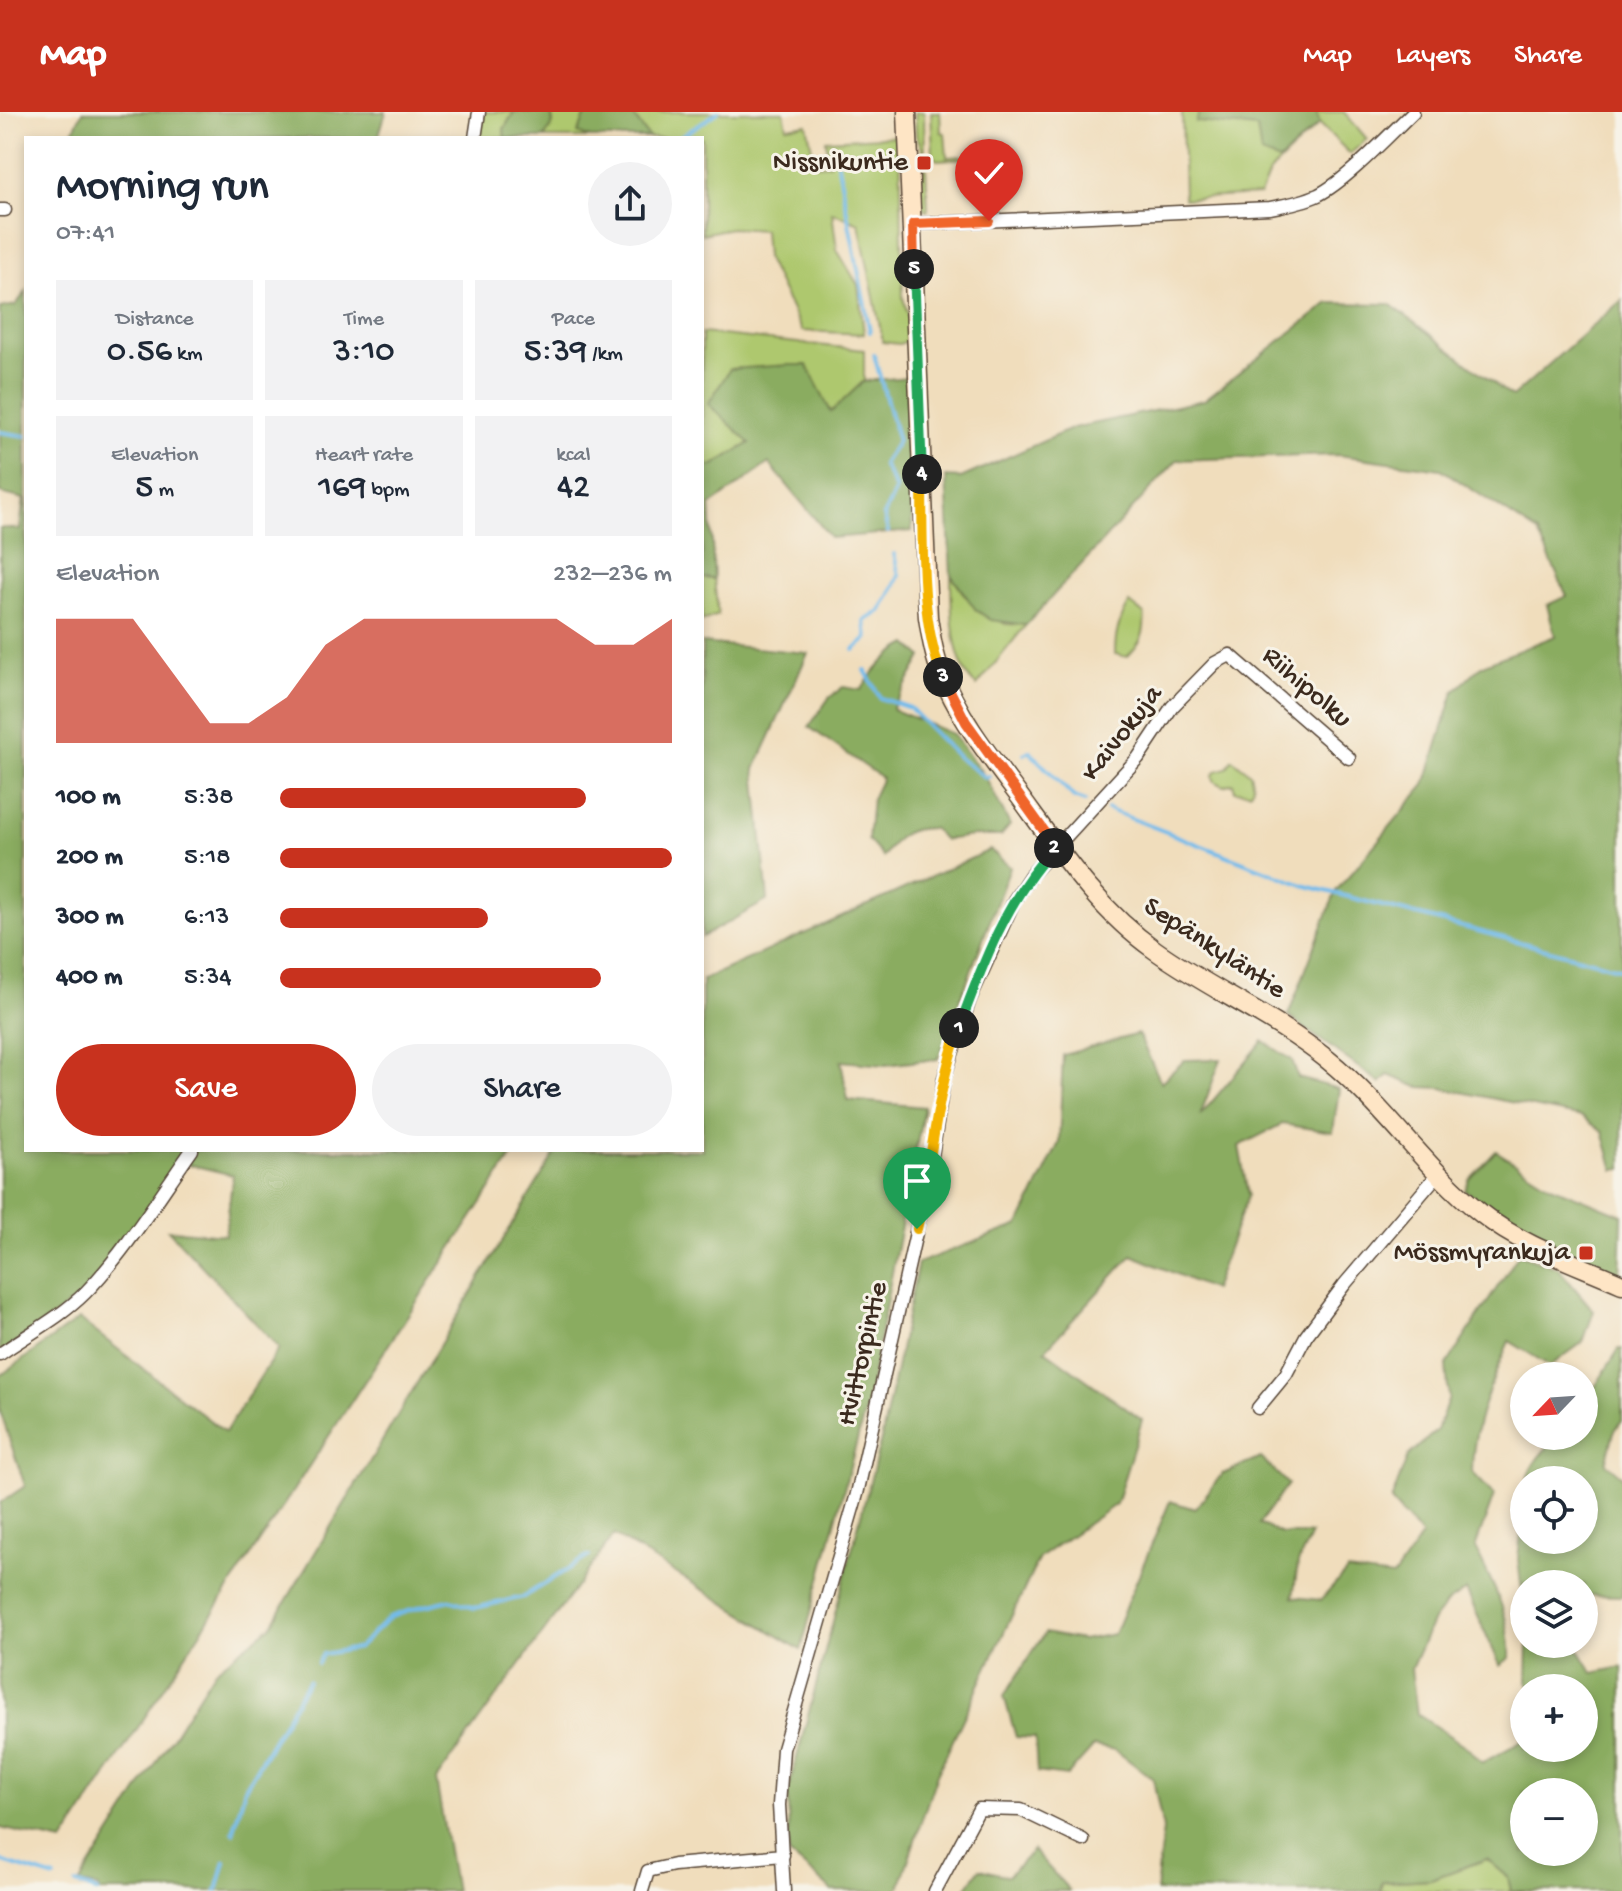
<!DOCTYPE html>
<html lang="en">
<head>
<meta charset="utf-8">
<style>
  :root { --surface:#fff; --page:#f2f2f3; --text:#1f2937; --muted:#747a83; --accent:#c8321e }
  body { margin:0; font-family:"Gochi Hand",sans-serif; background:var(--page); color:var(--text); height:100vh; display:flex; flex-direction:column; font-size:30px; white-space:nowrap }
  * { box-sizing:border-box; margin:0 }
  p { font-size:26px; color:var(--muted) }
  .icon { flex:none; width:44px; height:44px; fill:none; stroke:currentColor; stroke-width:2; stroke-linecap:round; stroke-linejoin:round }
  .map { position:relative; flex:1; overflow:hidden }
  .drawer { position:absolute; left:24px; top:24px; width:680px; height:1016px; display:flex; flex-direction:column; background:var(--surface); border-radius:0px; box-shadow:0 4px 12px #0003 }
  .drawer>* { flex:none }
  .needle { width:52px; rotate:245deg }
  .buttons { position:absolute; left:1510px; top:1250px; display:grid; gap:16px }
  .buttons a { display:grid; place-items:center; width:88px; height:88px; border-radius:50%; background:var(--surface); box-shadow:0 4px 12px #0003; font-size:40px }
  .pin { position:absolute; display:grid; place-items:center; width:68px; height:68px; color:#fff; margin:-82px -34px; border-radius:50% 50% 50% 0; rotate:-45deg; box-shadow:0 0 8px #0007 }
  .pin .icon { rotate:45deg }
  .km { position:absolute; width:40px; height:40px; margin:-20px; border-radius:50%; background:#222; color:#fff; font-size:22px; line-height:40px; text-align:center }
  .round { display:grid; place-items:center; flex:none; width:84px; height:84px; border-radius:42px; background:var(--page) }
  .summary { display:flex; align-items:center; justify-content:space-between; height:136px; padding:0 32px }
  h1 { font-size:44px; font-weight:600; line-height:60px }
  .stats { display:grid; grid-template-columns:repeat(3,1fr); gap:12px; height:136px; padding:8px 32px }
  .stats div { display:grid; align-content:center; border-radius:0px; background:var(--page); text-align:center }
  .stats b { font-size:34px; font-weight:600 }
  .stats small { font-size:22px; font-weight:400 }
  .stats p { font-size:22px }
  .chart { height:224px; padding:16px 32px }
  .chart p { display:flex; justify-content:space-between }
  .chart svg { width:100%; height:144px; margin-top:8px; fill:var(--accent); opacity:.7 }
  .button { display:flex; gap:16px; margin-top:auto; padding:16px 32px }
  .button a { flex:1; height:92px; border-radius:48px; background:var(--accent); color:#fff; font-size:32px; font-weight:600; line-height:92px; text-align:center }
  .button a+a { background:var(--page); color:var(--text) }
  ul { padding:0 32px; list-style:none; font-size:26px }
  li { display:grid; grid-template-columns:128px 96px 1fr; align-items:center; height:60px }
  li i { height:20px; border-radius:10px; background:var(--accent) }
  header { display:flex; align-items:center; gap:48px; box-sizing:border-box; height:112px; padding:0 40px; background:var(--accent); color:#fff }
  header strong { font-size:38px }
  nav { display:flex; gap:44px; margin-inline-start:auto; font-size:28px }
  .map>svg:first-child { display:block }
  .green { fill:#aec86e; stroke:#747946; stroke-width:2 }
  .forest { fill:#8aac61; stroke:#626b40; stroke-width:2; fill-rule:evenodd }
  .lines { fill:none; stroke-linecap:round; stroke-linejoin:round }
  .stream { stroke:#72bbeb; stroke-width:4 }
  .street-casing { stroke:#564536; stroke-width:15 }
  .secondary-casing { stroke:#564536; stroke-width:21 }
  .street { stroke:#fff; stroke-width:12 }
  .secondary { stroke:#fee5c5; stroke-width:18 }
  .split-1-casing { stroke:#fff; stroke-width:16 }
  .split-2-casing { stroke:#fff; stroke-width:16 }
  .split-3-casing { stroke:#fff; stroke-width:16 }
  .split-4-casing { stroke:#fff; stroke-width:16 }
  .split-5-casing { stroke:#fff; stroke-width:16 }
  .split-6-casing { stroke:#fff; stroke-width:16 }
  .split-1 { stroke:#f5b400; stroke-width:10 }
  .split-2 { stroke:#22a559; stroke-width:10 }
  .split-3 { stroke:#f0652b; stroke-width:10 }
  .split-4 { stroke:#f5b400; stroke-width:10 }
  .split-5 { stroke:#22a559; stroke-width:10 }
  .split-6 { stroke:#f0652b; stroke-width:10 }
  .poi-dot { fill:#c8321e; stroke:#f7f3e8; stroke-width:3 }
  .labels { text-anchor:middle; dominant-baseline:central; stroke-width:6; stroke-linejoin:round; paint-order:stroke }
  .poi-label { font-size:28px; fill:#3b2a1e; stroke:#f7f3e8; text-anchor:end }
  .street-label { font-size:28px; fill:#3b2a1e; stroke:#f7f3e8 }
</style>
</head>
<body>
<header>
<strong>Map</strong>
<nav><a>Map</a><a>Layers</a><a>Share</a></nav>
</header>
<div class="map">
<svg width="1622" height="1779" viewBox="0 0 1622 1779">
  <rect width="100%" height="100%" fill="#f7f3e8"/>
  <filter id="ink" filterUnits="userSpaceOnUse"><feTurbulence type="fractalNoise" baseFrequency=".0125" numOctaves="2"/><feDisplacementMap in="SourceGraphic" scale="16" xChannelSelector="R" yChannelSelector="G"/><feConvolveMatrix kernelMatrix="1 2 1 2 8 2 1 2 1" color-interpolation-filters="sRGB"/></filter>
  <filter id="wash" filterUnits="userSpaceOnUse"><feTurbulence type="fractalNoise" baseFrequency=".006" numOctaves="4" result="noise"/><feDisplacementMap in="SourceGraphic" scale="32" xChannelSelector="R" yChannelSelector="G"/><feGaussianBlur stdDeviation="1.8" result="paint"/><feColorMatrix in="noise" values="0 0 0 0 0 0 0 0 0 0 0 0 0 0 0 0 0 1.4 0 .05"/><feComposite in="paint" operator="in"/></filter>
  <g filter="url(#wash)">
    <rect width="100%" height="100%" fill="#f0ddbc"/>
    <g class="green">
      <path d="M 484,0 L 514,0 L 504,17 L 505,26 L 480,26 Z"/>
      <path d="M 551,0 L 587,0 L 579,21 L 590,26 L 544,26 L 553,12 Z"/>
      <path d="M 631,0 L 784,0 L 787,15 L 807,12 L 815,53 L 829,52 L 826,28 L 900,24 L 903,185 L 909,209 L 911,228 L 899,232 L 883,230 L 859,111 L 832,100 L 837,138 L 858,173 L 864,222 L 802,219 L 766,145 L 764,118 L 731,116 L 702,122 L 702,26 L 649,26 Z"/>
      <path d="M 915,0 L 924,0 L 925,43 L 916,23 Z"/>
      <path d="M 931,0 L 940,0 L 941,20 L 945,21 L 947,45 L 974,43 L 975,46 L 937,48 L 933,43 Z"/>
      <path d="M 1182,0 L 1344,0 L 1367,27 L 1350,42 L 1319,11 L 1269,61 L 1260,83 L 1184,87 Z"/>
      <path d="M 926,56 L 928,97 L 927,99 C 913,88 920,72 923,57 Z"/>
      <path d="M 702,221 L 864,238 L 864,269 L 831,301 L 807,254 L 730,257 L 750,331 L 710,355 L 702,349 Z"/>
      <path d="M 951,463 L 965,484 L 1005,512 L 1026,513 L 977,574 C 951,555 951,494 951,463 Z"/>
      <path d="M 702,466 L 714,467 L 718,503 L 702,509 Z"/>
      <path d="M 1130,491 L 1144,502 C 1146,522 1141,531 1127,545 L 1115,542 C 1115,522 1119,507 1130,491 Z"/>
      <path d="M 1232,647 L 1250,661 L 1253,674 L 1250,680 L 1235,679 L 1233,671 L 1224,674 L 1214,669 L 1213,663 L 1216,659 L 1227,656 Z"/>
      <path d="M 1487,1747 L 1508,1765 L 1511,1779 L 1380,1779 L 1382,1770 L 1431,1767 Z"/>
    </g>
    <g class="forest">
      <path d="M 82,0 L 386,0 L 378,26 L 70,26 Z"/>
      <path d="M 514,0 L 551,0 L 553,12 L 544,26 L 505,26 L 504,17 Z"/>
      <path d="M 587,0 L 631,0 L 649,26 L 590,26 L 578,21 Z"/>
      <path d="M 1200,0 L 1316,0 L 1320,11 L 1279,49 L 1261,42 L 1257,16 L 1196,10 Z"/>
      <path d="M 26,179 L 26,1038 L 516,1038 L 63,1730 L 0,1716 L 0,1391 L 25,1374 L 0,1299 L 0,1264 L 79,1207 L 225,1320 L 279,1236 L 168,1118 L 225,1123 L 233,1063 L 183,1051 L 83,1183 L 0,1242 L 0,416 L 20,417 L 24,387 L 0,381 L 0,196 L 16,193 Z"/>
      <path d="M 1622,188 L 1622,1057 L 1614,1058 L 1603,1020 L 1582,1005 L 1442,976 L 1418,975 L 1388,963 L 1380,971 L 1288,904 L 1336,779 L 1425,673 L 1454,580 L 1482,553 L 1555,524 L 1547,493 L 1567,484 L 1538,421 L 1441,357 L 1338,343 L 1177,348 L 1026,513 L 991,508 L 976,498 L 951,463 L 946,365 L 961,366 L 1073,316 L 1204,288 L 1329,191 L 1390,192 L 1512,285 Z"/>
      <path d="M 790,253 L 807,253 L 831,300 L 864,269 L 908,265 L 912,419 L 831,426 L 769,351 L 710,394 L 714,467 L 702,466 L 702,349 L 710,355 L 750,331 L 708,292 L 730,257 Z"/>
      <path d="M 702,531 L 808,541 L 755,657 L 768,788 L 702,825 Z"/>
      <path d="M 908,532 L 922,545 L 892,597 L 953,622 L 986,666 L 1010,713 L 1001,724 L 972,724 L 944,728 L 933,716 C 905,716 898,723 883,745 L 868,728 L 872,687 L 882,666 L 809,615 L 829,586 L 843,575 L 861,578 C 874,559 886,543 908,532 Z"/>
      <path d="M 990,738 L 1010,755 L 938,947 L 885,953 L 841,949 L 848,988 L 924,995 L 867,1291 L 801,1538 L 614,1423 L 436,1668 L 455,1779 L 98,1779 L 99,1775 L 79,1772 L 215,1558 L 271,1514 L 557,1038 L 702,1038 L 702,868 Z"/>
      <path d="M 1138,922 L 1161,970 L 1185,948 L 1221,947 L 1200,1004 L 1263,929 L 1292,948 L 1298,966 L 1339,977 L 1333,1020 L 1282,1012 L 1239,1034 L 1248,1083 L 1213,1178 L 1132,1143 L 1045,1238 L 1142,1308 L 1116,1392 L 1039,1446 L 937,1662 L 898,1779 L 833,1779 L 789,1742 L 788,1679 L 882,1324 L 918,1151 L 1019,1113 L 1059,1031 L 1063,943 Z"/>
      <path d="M 1496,1039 L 1551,1074 L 1622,1103 L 1620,1161 L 1548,1133 L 1501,1107 L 1465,1078 L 1469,1068 Z"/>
      <path d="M 1519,1142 L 1558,1156 L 1594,1199 L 1583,1230 L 1550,1254 L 1509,1229 C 1491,1272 1472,1313 1472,1360 L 1494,1383 L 1475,1436 C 1493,1472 1512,1506 1510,1546 L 1500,1553 L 1466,1478 L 1448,1490 L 1432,1510 L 1411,1557 L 1417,1602 L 1468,1636 L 1482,1651 L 1524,1628 L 1524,1636 L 1584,1636 L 1584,1576 L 1531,1576 L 1527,1570 L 1528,1532 L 1575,1532 L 1593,1561 L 1622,1555 L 1622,1779 L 1511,1779 L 1508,1765 L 1487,1747 L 1431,1767 L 1382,1770 L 1380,1779 L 1156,1779 L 1163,1717 L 1153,1667 L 1115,1638 L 1094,1634 L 1067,1664 L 1037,1660 L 1035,1626 L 1016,1625 L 1004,1584 L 1045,1521 L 1082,1528 L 1114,1522 L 1170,1389 L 1195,1397 L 1222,1362 L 1261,1346 L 1288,1372 L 1259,1412 L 1282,1422 L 1311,1422 L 1298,1451 L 1293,1485 L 1321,1488 L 1347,1459 L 1393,1465 L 1422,1424 L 1391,1389 L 1408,1344 L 1437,1318 L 1449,1286 L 1446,1254 ZM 1524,1680 L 1584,1680 L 1584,1740 L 1524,1740 Z"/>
      <path d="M 1619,1237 L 1622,1237 L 1622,1308 L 1614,1320 L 1606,1351 L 1622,1364 L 1622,1484 L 1584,1483 L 1584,1472 L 1524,1472 L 1524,1498 L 1518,1447 L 1524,1394 L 1524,1428 L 1584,1428 L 1584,1368 L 1527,1368 C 1531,1350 1546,1337 1558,1324 L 1584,1324 L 1584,1292 Z"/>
      <path d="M 1033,1738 L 1070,1779 L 964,1779 L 980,1757 L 1008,1764 Z"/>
    </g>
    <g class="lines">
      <g class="stream">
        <path d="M 679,26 L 718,0"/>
        <path d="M 835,38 L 870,220"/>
        <path d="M 874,243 L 898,329 L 883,352 L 896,377 L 884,403 L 888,420"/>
        <path d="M 0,320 L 26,324"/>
        <path d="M 854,538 L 867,527 L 865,509 L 882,498 L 899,464 L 894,442"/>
        <path d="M 865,558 L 880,586 L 910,596 L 960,647 L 986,666 L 989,664"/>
        <path d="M 1024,642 L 1029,639 L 1074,685 L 1085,689"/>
        <path d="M 1107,697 L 1303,773 L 1622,857"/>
        <path d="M 318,1551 L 323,1542 L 358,1536 L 390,1505 L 424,1494 L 450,1488 L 475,1496 L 523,1485 L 589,1444"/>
        <path d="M 233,1721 L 245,1676 L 308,1569"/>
        <path d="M 0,1749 L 55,1766"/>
        <path d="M 76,1772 L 97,1779"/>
        <path d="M 217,1779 L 225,1749"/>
      </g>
    </g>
  </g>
  <g filter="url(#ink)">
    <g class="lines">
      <g class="street-casing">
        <g id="street">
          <path d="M 475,26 L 479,0"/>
          <path d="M 0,98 L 5,98"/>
          <path d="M 913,112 L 1270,96 C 1286,93 1303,90 1318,83 C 1346,69 1389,23 1413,0"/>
          <path d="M 0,1242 C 28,1222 60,1206 85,1181 C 126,1139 158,1086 192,1038"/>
          <path d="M 1258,1296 L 1286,1262 L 1306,1224 L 1344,1173 L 1439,1061"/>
          <path d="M 642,1779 L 648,1759 L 674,1753 L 783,1743"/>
          <path d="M 784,1779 L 779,1693 L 783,1637 L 857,1382 L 929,1063 L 944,966 L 970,887 L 1015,787 L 1030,764 L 1138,646 L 1172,595 L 1215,551 L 1230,543 L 1349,646"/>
          <path d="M 935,1779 L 979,1697 L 1021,1698 L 1083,1728"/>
        </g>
      </g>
      <g class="secondary-casing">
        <path id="secondary" d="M 907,0 L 928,505 C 931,523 933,541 940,558 C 958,605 990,645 1020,685 C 1060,740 1099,799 1155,838 C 1211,878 1275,905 1328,948 C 1385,994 1425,1057 1482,1102 C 1522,1134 1575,1151 1622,1172"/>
      </g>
      <use href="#street" class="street"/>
      <use href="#secondary" class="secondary"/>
    </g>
  </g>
  <g class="lines" filter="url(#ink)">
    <g class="split-1-casing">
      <path id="split-1" d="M 917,1117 C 932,1050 936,981 959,916"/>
    </g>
    <g class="split-2-casing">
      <path id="split-2" d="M 959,916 C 982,853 1007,786 1054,736"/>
    </g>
    <g class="split-3-casing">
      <path id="split-3" d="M 943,565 L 966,610 L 1055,734 L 1054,736"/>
    </g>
    <g class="split-4-casing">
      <path id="split-4" d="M 922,362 C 923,422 919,511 943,565"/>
    </g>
    <g class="split-5-casing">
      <path id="split-5" d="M 914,157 L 922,362"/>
    </g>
    <g class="split-6-casing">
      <path id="split-6" d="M 914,157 L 913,112 L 989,109"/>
    </g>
    <use href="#split-1" class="split-1"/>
    <use href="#split-2" class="split-2"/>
    <use href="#split-3" class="split-3"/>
    <use href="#split-4" class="split-4"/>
    <use href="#split-5" class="split-5"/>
    <use href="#split-6" class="split-6"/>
  </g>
  <g class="poi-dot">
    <rect x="916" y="43" width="16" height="16" rx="4"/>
    <rect x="1578" y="1133" width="16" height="16" rx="4"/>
  </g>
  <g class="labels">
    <g class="poi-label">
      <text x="908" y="51">Nissnikuntie</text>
      <text x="1570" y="1141">Mössmyrankuja</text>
    </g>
    <g class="street-label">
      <text transform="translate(1306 576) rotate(41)">Riihipolku</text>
      <text transform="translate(1123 622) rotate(-52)">Kaivokuja</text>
      <text transform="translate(1214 837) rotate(33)">Sepänkyläntie</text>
      <text transform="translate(864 1242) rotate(-77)">Hvittorpintie</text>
    </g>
  </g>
</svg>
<div class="buttons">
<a><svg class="needle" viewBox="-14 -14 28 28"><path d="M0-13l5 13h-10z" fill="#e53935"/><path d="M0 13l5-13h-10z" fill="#747a83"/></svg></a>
<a><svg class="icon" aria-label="locate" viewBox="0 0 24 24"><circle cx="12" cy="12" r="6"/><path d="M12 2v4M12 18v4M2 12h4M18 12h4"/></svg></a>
<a><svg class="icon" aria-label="layers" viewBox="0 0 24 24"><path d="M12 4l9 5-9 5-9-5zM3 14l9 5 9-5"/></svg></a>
<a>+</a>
<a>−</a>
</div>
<div class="pin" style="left:917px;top:1117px;background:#1e9e55"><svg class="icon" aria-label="arrive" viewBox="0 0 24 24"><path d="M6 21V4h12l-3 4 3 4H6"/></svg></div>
<div class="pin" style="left:989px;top:109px;background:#d93025"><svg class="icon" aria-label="check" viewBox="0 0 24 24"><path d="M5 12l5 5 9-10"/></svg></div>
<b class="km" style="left:959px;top:916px">1</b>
<b class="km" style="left:1054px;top:736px">2</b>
<b class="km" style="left:943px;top:565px">3</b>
<b class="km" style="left:922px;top:362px">4</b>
<b class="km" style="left:914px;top:157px">5</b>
<section class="drawer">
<div class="summary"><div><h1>Morning run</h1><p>07:41</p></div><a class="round"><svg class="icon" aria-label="share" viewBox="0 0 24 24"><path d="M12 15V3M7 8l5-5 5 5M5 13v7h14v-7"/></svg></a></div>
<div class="stats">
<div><p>Distance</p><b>0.56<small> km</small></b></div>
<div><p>Time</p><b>3:10</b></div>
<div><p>Pace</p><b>5:39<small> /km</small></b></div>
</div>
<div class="stats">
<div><p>Elevation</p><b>5<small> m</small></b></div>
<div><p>Heart rate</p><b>169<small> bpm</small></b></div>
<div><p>kcal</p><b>42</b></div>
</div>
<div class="chart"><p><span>Elevation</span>232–236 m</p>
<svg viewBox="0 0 160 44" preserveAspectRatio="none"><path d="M0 44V6L10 6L20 6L30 22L40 38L50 38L60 30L70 14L80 6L90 6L100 6L110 6L120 6L130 6L140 14L150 14L160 6V44z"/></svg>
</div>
<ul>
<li><b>100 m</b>5:38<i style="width:78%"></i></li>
<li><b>200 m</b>5:18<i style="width:100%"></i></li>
<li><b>300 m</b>6:13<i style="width:53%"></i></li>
<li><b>400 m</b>5:34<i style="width:82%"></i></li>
</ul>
<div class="button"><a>Save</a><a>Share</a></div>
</section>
</div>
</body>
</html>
